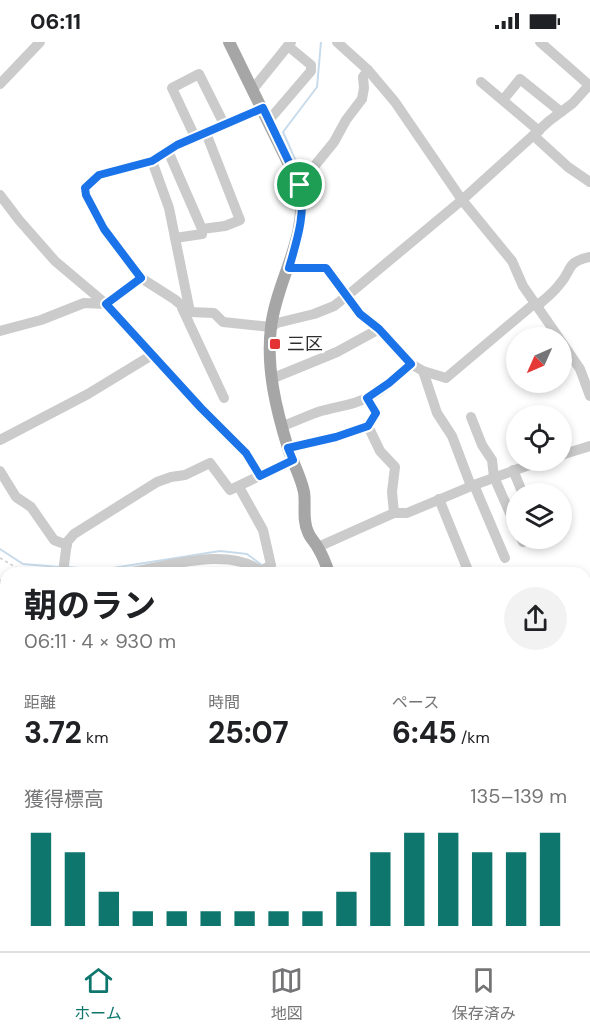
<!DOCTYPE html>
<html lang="ja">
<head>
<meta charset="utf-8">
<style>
  :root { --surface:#fff; --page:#f2f2f2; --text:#202124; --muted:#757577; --line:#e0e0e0; --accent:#0f766e }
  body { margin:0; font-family:"DM Sans","Noto Sans JP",sans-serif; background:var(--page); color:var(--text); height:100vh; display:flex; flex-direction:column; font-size:22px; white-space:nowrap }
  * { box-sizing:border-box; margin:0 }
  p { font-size:20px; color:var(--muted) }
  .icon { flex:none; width:33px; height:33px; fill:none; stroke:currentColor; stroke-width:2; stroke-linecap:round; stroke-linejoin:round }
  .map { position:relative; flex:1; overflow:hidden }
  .panel { position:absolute; left:0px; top:525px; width:591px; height:384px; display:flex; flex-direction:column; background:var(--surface); border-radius:18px 18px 0 0; box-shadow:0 3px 9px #0003 }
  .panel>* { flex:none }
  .needle { width:39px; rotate:225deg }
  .tools { position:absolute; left:506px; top:285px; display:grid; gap:12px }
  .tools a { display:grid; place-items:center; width:66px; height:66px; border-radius:50%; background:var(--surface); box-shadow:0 3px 9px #0003; font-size:30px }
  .pin { position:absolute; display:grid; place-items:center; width:51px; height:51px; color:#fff; margin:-26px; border:3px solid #fff; border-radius:50%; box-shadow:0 2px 6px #0007 }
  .round { display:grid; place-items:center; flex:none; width:63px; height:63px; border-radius:32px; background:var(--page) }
  .headline { display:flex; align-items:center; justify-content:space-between; height:102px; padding:0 24px }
  h1 { font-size:33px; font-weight:700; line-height:45px }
  .stats { display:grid; grid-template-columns:repeat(3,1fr); gap:9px; height:102px; padding:6px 24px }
  .stats div { display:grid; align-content:center }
  .stats b { font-size:30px; font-weight:700 }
  .stats small { font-size:16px; font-weight:400 }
  .stats p { font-size:16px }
  .chart { height:168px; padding:12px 24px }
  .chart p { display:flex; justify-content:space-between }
  .chart svg { width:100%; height:108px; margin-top:6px; stroke:var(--accent); stroke-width:6 }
  .status { display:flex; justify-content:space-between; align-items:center; height:42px; padding:0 30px; background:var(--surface); direction:ltr }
  .status svg { height:16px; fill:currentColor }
  .dock { display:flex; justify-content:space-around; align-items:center; height:84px; border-top:2px solid var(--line); background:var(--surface); font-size:16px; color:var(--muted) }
  .dock a { display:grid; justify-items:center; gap:3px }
  .dock .on { color:var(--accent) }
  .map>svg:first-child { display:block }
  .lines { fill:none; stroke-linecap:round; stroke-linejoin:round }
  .stream { stroke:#c8dbeb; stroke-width:2 }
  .path { stroke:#cbcbcb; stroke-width:1.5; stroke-dasharray:3 3; stroke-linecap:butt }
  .minor { stroke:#cbcbcb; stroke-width:10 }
  .major { stroke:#a6a6a6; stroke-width:12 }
  .route-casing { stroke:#fff; stroke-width:12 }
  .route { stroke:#1a73e8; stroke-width:8 }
  .poi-dot { fill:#e43234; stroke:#fff; stroke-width:2 }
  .labels { text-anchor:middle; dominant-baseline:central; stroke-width:6; stroke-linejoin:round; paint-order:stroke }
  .poi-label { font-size:18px; fill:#2e2e2e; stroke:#fff; text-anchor:start }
</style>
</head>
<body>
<div class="status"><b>06:11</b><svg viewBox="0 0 49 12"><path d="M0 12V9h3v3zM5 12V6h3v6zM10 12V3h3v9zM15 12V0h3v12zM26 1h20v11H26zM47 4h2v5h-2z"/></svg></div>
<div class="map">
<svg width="590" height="909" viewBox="0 0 590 909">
  <rect width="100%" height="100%" fill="#fff"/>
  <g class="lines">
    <g class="stream">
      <path d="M 302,133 L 283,90 L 317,45 L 321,0"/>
      <path d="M 306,141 L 308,162"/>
      <path d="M 0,507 L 23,522 L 59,525"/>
      <path d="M 68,525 L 100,528 L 220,509 L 247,512 L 263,524"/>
      <path d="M 233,903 L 239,909"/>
    </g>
    <path class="path" d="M 0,516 L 17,526 L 13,531"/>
    <g class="minor">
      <path d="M 337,0 L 368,28 L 395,60 L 462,158 L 512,219 L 523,244 L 559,296"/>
      <path d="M 540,0 L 589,43"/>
      <path d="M 481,40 L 539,89"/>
      <path d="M 0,42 L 40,0"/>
      <path d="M 253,47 L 291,0"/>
      <path d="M 503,58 L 520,37 L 561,70"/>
      <path d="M 269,78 L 311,29 L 311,23 L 288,4"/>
      <path d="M 534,94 L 568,125 L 590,140"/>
      <path d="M 195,95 L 172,46 L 199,32 L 224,82"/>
      <path d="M 168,109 L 202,187 L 225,184 L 240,178 L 206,91"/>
      <path d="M 152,119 L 169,166 L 190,270"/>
      <path d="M 299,143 L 334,100 L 346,78 L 362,57 L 364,46 L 363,35 L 368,28"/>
      <path d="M 0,153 L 19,178 L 55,219 L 106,262 L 202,366 L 246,411 L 260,433"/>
      <path d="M 175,196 L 202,192 L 202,187"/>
      <path d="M 289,226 L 326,226 L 360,272 L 379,287 L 411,322 L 423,329 L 446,336 L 535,261"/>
      <path d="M 141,236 L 104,187 L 86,153 L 85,146 L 99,133 L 152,119 L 177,103 L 263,66"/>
      <path d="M 537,264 C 545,257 553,251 559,243 C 573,228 565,220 590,215"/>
      <path d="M 182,266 L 224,356"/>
      <path d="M 0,289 L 41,278 L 84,261 L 106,262 L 141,236 L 174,257 L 190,270 L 214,271 L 223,280 L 271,285 L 277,281 L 314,272 L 334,264 L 348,253 L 462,158 L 549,79 L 573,61 L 590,42"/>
      <path d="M 561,299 L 580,327 L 590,354"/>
      <path d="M 423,329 L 437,371 L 452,394 L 471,444"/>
      <path d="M 271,337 L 337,310 L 379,287"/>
      <path d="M 471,375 L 482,403 L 492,418 L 494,435 L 516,485"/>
      <path d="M 282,384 C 295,380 308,373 321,369 C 340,364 358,362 375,352 C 388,344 399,332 411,322"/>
      <path d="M 368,384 L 380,409 L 395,425 L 392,450 L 394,471"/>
      <path d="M 0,398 L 88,352 L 152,313"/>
      <path d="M 289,406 L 336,395 L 368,384 L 377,371 L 367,356"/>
      <path d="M 561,413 L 590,404"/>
      <path d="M 513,428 L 523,452"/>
      <path d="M 0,429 L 16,455 L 31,465 L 54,498 L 67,503"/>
      <path d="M 474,443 L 505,516"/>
      <path d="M 239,445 L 263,488 L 271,523 L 261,529"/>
      <path d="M 439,457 L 469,531"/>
      <path d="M 521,496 L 523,500 L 531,496"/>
      <path d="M 318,505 L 394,471 L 407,471 L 474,443 L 543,418"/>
      <path d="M 63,531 L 67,500 L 74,492 L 157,440 L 171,435 L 185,433 L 210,421 L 230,448 L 293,418"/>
      <path d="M 124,531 C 163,526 230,502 263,531"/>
      <path d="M 0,545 L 4,541 L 6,542"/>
      <path d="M 0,598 L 6,591"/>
      <path d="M 0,673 L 6,668"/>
      <path d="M 585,729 L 590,735"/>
      <path d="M 585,842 L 590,850"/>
      <path d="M 124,903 L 125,909"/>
      <path d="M 22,909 L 25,903"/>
    </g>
    <g class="major">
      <path d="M 229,0 L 299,143 C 310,193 277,236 271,285 C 266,326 276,367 288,406 C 293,421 301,435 304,450 C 306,462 302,478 308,490 C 310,496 315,500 318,506 C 323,514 326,522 329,531"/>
      <path d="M 585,798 L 590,794"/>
      <path d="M 305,909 L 316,903"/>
      <path d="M 431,909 L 440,903"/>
    </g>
  </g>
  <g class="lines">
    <g class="route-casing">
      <path id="route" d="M 263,66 L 300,143 C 306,172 297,198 289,226 L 326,226 L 360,272 L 379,287 L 411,322 L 389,341 L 367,356 L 376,371 L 368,384 L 336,395 L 288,406 L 293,418 L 260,434 L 246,411 L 201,366 L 106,262 L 141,236 L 104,187 L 86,153 L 85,146 L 99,133 L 152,119 L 177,103 Z"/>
    </g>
    <use href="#route" class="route"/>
  </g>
  <rect class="poi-dot" x="269" y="296" width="12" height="12" rx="3"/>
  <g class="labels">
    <g class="poi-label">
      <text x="287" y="302">三区</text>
    </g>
  </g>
</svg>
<div class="tools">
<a><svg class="needle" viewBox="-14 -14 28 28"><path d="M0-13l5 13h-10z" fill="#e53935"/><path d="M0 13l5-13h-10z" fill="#757577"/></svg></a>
<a><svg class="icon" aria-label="locate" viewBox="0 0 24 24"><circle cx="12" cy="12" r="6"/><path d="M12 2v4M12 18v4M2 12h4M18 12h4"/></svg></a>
<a><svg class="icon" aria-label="layers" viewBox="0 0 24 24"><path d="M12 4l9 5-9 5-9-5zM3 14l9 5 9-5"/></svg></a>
</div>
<div class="pin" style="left:300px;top:143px;background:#1e9e55"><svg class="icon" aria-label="arrive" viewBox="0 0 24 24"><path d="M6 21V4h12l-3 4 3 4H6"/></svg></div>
<section class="panel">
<div class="headline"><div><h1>朝のラン</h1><p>06:11 · 4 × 930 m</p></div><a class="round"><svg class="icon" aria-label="share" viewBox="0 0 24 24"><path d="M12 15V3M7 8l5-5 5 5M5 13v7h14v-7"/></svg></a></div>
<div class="stats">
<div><p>距離</p><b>3.72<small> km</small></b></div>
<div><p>時間</p><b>25:07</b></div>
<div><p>ペース</p><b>6:45<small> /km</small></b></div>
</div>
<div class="chart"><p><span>獲得標高</span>135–139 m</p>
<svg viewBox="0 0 160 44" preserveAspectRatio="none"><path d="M5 44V6M15 44V14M25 44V30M35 44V38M45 44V38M55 44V38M65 44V38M75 44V38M85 44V38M95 44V30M105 44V14M115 44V6M125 44V6M135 44V14M145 44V14M155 44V6"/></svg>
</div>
</section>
</div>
<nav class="dock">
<a class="on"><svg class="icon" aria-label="home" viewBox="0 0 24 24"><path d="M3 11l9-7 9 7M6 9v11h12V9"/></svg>ホーム</a>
<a><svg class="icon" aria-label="map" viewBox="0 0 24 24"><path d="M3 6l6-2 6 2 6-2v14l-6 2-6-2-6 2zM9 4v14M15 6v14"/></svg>地図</a>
<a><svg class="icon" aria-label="saved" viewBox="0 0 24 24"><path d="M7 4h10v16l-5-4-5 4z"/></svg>保存済み</a>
</nav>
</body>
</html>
